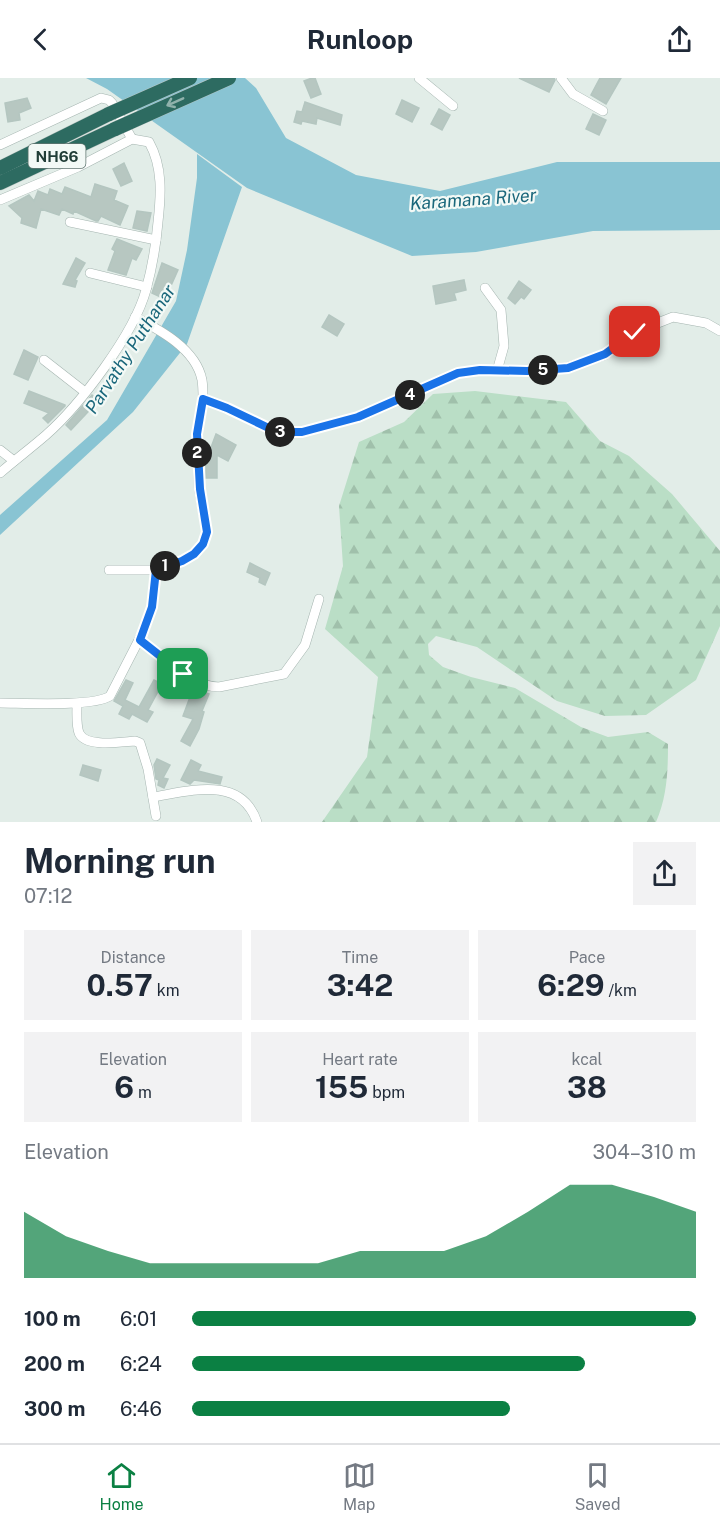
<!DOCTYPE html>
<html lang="en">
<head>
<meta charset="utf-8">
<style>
  :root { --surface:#fff; --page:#f2f2f3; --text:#1f2937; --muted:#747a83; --line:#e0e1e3; --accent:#0b8043 }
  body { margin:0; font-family:"Public Sans",sans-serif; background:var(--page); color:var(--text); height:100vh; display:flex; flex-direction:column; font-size:22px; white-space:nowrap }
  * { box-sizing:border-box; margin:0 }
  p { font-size:20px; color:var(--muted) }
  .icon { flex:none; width:33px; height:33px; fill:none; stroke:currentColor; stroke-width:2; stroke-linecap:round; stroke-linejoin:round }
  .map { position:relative; height:744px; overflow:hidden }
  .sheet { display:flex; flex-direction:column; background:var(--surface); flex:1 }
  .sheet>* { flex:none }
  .pin { position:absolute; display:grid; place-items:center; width:51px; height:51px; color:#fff; margin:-26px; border-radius:12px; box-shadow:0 3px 9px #0006 }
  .km { position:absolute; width:30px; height:30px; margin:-15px; border-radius:50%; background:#222; color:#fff; font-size:16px; line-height:30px; text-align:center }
  .round { display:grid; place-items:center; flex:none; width:63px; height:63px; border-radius:0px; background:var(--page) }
  .summary { display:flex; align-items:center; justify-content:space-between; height:102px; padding:0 24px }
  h1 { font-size:33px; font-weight:700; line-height:45px }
  .figures { display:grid; grid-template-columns:repeat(3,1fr); gap:9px; height:102px; padding:6px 24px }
  .figures div { display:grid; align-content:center; border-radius:0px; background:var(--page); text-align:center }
  .figures b { font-size:30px; font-weight:700 }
  .figures small { font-size:16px; font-weight:400 }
  .figures p { font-size:16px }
  .chart { height:168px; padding:12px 24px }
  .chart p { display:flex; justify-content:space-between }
  .chart svg { width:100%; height:108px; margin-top:6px; fill:var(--accent); opacity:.7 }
  ul { padding:0 24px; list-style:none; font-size:20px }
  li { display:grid; grid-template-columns:96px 72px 1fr; align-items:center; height:45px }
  li i { height:15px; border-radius:8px; background:var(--accent) }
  header { display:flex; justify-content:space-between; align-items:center; height:78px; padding:0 24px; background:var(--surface); font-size:27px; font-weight:700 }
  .dock { display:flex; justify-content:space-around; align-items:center; height:84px; border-top:2px solid var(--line); background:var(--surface); font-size:16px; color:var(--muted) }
  .dock a { display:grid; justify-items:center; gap:3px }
  .dock .selected { color:var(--accent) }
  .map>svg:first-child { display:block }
  .forest { fill:url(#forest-firs) }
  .water { fill:#89c4d3 }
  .building { fill:#b7c7c1; stroke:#b4c6c0; stroke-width:1.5 }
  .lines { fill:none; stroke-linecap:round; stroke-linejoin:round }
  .minor-casing { stroke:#a5b5b0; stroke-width:10 }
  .highway-casing { stroke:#c1c9c7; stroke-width:15 }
  .minor { stroke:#fff; stroke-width:9 }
  .highway { stroke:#2d6b61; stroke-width:14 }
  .highway-bridge-casing { stroke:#c1c9c7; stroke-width:15; stroke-linecap:butt }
  .highway-bridge { stroke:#2d6b61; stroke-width:14 }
  .oneway { stroke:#90b2ac }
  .route-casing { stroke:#fff; stroke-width:12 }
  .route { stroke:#1a73e8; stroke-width:8 }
  .labels { text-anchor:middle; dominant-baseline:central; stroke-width:4.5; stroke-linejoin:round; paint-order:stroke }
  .shield { fill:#f3f9f6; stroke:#617671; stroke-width:1.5 }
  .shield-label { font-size:15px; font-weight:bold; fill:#223e38 }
  .water-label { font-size:18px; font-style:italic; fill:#1a677b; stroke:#f3f9f6 }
</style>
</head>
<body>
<header><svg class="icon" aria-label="back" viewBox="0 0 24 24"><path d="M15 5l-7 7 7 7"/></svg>Runloop<svg class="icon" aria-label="share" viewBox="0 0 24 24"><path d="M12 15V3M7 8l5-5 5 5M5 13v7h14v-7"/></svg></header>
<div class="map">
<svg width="720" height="744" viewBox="0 0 720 744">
  <defs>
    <pattern id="forest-firs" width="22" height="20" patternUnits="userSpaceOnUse" patternTransform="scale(1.5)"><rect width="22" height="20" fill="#badec6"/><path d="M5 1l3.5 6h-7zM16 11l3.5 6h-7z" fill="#a0c0ab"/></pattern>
  </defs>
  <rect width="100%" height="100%" fill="#e2ede8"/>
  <path class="forest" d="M 475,313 L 566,324 L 600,363 L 629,378 L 672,416 L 720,473 L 720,548 L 696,602 L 646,637 L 605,638 L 557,623 L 477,569 L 436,558 L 428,566 L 429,577 L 443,589 L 471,599 L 515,610 L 581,649 L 608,659 L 648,654 L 668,666 C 668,694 667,719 656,744 L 322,744 L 367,679 L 378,599 L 325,551 L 343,488 L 339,428 L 359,364 L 404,344 L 433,316 Z"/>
  <g class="water">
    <path d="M 86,0 L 245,0 L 256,10 L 286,60 L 356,97 L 440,113 L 557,84 L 720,84 L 720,152 L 593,153 L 476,174 L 412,178 L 247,110 L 107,11 Z"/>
    <path d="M 197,76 L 242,109 L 187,266 L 133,334 L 0,457 L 0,437 L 107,342 L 176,223 L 187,172 L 197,100 Z"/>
  </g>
  <g class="building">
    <path d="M 312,0 L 315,0 L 321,16 L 311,20 L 304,3 Z"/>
    <path d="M 519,0 L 554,0 L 555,2 L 549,14 Z"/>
    <path d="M 600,0 L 621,0 L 606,26 L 591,17 Z"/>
    <path d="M 27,20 L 31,30 L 19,35 L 20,42 L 8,44 L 5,25 Z"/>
    <path d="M 402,22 L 419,30 L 412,44 L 396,36 Z"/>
    <path d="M 305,24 L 342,37 L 340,47 L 317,40 L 316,46 L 302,43 L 301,46 L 294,44 L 297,33 L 302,34 Z"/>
    <path d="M 439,31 L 450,37 L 442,52 L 431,46 Z"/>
    <path d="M 593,36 L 606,42 L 599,57 L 586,51 Z"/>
    <path d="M 124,85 L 132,103 L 121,108 L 113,91 Z"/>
    <path d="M 95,106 L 117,113 L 114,122 L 128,128 L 120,147 L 101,138 L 98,143 L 96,143 L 74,133 L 73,136 L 62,131 L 59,137 L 41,131 L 36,150 L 21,145 L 22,140 L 9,128 L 29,117 L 34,123 L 38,113 L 48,117 L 50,111 L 62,116 L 65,109 L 91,119 Z"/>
    <path d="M 137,133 L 151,135 L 147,153 L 133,150 Z"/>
    <path d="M 117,161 L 142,171 L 136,182 L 132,180 L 126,197 L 108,192 L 115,173 L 112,171 Z"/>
    <path d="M 76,180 L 85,185 L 75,202 L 77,203 L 75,209 L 63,206 Z"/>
    <path d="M 162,185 L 178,192 L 165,221 L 152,215 Z"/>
    <path d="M 464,202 L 466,212 L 454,215 L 456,222 L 436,226 L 433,208 Z"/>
    <path d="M 519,203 L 531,212 L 524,221 L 521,219 L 515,226 L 508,220 Z"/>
    <path d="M 329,237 L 344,246 L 337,258 L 322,249 Z"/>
    <path d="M 24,272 L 38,279 L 28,302 L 14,296 Z"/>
    <path d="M 29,313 L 65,327 L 65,328 L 48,345 L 43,340 L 49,335 L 24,325 Z"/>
    <path d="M 92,317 L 99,322 L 71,352 L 66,347 Z"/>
    <path d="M 216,356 L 236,367 L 228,383 L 217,377 L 217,400 L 206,400 L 206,383 Z"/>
    <path d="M 250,485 L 270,495 L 265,507 L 259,504 L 260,500 L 247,494 Z"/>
    <path d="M 126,602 L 133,605 L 125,622 L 139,629 L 154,602 L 162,606 L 148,632 L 153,634 L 147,644 L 132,636 L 129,641 L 119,636 L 123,628 L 114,623 Z"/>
    <path d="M 193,611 L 209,616 L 202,633 L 204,634 L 199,651 L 190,668 L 181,663 L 193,641 L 183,638 Z"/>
    <path d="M 157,681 L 170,687 L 163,700 L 168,701 L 164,710 L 158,707 L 159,702 L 156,701 L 154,687 Z"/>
    <path d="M 191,682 L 201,687 L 198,693 L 222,699 L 220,706 L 194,702 L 190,706 L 181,702 Z"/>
    <path d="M 83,687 L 101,692 L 98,703 L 80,697 Z"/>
  </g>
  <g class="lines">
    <g class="minor-casing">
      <g id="minor">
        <path d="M 419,0 L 453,28"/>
        <path d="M 561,0 L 573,16 L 603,33"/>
        <path d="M 0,67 L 101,20 L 109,22 L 112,25 L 132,61"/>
        <path d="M 0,122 L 78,89 L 132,61 L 149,64 C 163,89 161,117 158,144 C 156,167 152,190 146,212 C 134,256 80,327 46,357 C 31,370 15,382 0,395"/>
        <path d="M 70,144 L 156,162"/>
        <path d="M 90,195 L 147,209"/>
        <path d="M 485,210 L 501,232 L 504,268 L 497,293"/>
        <path d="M 135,239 C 160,252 196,271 202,302 C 203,308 203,315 203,321 L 227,330 L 277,354 L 302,354 L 358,339 L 458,295 L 480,292 L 527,293 L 568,289 L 605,277 L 635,254 L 673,239 L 706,245 L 720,253"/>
        <path d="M 44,282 L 85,314"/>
        <path d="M 0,372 L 14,383"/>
        <path d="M 109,492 L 156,492"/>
        <path d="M 140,562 C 163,580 188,608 219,609 L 284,596 L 305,567 L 319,521"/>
        <path d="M 0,625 C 23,625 94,629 110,618 L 145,550 L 152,529 L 156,492 L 182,483 L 194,475 L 203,466 L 207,454 L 199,411 L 197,356 L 203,321"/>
        <path d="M 77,626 C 77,634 76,647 79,655 C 86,670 121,664 135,663 L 140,665 L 148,691 L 156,738"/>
        <path d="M 153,719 C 190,713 241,697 257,744"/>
      </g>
    </g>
    <g class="highway-casing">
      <g id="highway">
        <path d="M 0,90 L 109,36"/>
        <path d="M 0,105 L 115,51"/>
      </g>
    </g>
    <use href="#minor" class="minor"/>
    <use href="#highway" class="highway"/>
    <g class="highway-bridge-casing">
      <g id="highway-bridge">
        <path d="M 109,36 L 190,0"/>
        <path d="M 115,51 L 229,0"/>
      </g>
    </g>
    <use href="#highway-bridge" class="highway-bridge"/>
  </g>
  <defs><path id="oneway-shaft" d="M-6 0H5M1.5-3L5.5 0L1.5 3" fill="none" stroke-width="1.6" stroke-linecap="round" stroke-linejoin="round" transform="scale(1.5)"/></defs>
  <use class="oneway" href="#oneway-shaft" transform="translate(175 24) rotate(156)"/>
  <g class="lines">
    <g class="route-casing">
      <path id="route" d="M 183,596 L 140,562 L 152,529 L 156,492 L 182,483 L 194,476 L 203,466 L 207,454 L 200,411 L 197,356 L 203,321 L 227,330 L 277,354 L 302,354 L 358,339 L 458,295 L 480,292 L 527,293 L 568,290 L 605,276 L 635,254"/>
    </g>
    <use href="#route" class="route"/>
  </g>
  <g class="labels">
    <rect class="shield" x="28.5" y="66" width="57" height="24" rx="4.5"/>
    <g class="shield-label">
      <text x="57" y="78">NH66</text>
    </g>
    <g class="water-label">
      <text transform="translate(473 121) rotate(-4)">Karamana River</text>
      <text transform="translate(130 271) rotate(-57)">Parvathy Puthanar</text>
    </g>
  </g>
</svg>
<div class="pin" style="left:183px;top:596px;background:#1e9e55"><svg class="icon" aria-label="arrive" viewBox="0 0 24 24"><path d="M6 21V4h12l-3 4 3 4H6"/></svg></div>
<div class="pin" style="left:635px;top:254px;background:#d93025"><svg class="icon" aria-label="check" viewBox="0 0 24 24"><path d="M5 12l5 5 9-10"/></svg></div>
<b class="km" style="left:165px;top:488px">1</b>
<b class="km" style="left:197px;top:375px">2</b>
<b class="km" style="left:280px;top:354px">3</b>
<b class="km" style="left:410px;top:317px">4</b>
<b class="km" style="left:543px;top:292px">5</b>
</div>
<section class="sheet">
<div class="summary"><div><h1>Morning run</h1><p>07:12</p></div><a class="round"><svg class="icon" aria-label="share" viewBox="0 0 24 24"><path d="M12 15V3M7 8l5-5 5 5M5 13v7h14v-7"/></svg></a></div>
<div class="figures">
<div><p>Distance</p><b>0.57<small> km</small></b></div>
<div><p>Time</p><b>3:42</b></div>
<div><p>Pace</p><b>6:29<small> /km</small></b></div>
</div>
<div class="figures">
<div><p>Elevation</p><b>6<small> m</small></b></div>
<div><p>Heart rate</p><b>155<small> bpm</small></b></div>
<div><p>kcal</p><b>38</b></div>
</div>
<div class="chart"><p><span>Elevation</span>304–310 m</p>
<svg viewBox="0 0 160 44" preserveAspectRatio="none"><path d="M0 44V17L10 27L20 33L30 38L40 38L50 38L60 38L70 38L80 33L90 33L100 33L110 27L120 17L130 6L140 6L150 11L160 17V44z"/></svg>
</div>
<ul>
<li><b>100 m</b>6:01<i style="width:100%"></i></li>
<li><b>200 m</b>6:24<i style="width:78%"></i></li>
<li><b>300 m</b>6:46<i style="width:63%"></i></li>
</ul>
</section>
<nav class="dock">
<a class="selected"><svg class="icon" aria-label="home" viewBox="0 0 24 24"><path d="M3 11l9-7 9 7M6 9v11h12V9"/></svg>Home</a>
<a><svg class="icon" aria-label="map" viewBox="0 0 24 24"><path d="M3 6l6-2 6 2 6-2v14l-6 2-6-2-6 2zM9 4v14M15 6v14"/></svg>Map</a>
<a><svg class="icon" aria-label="saved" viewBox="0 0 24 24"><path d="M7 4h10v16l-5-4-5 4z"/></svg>Saved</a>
</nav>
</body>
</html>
